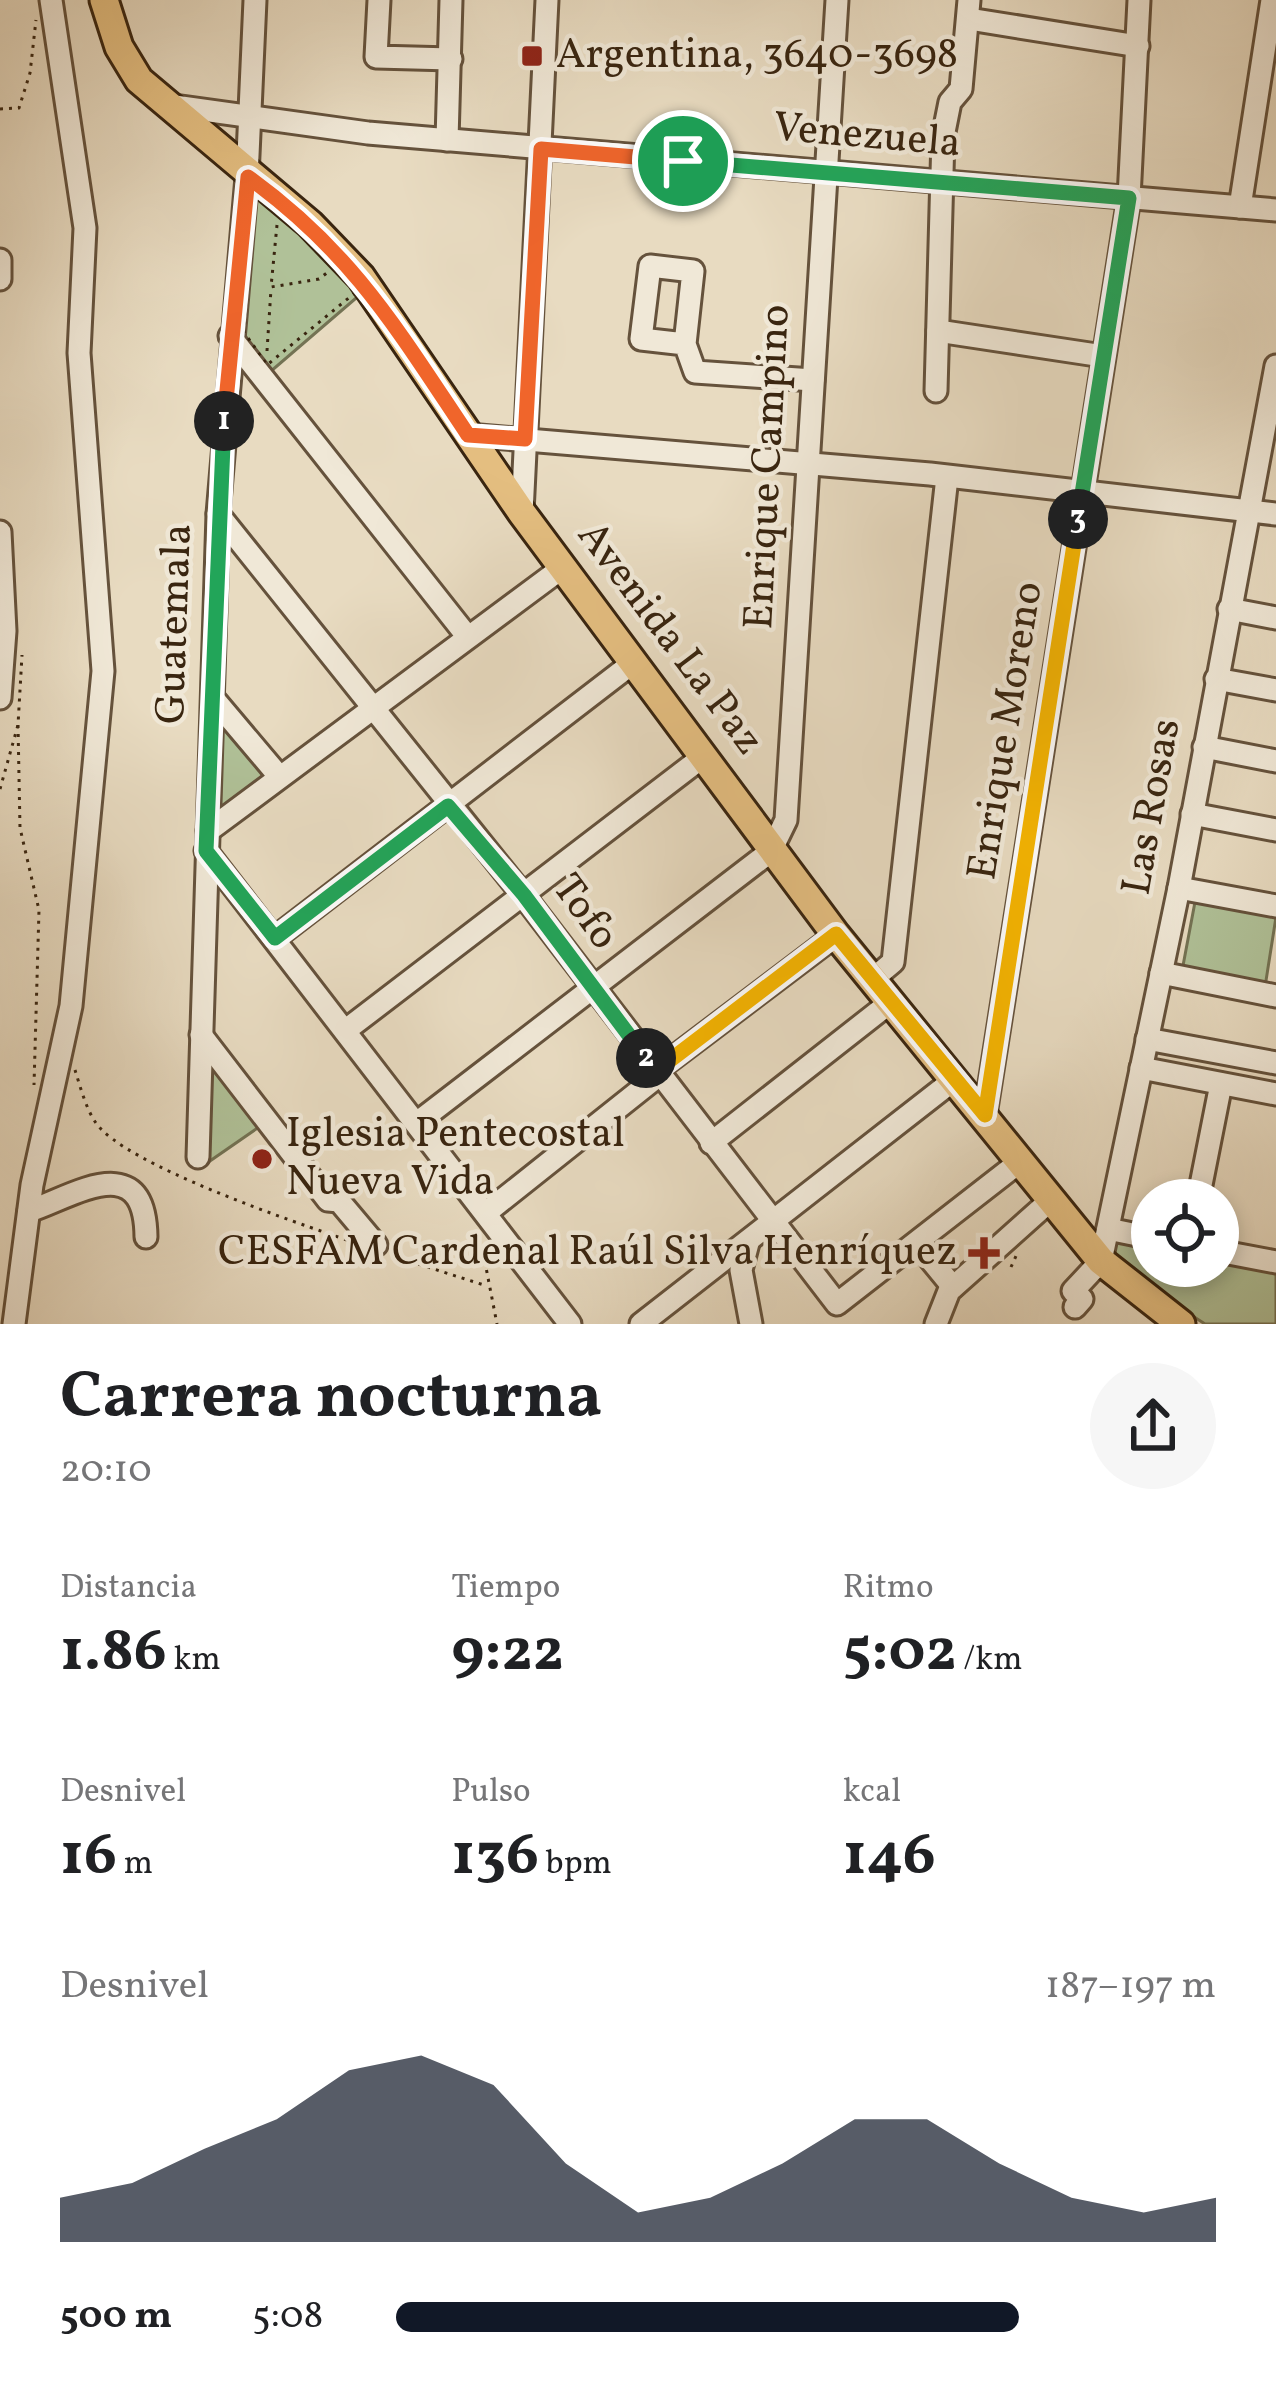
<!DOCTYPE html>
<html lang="es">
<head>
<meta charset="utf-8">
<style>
  :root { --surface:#fff; --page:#f6f6f6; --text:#202124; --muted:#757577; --accent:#111827 }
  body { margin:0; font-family:Vollkorn,serif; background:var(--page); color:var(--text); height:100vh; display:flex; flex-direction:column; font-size:45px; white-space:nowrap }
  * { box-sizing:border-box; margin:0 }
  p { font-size:39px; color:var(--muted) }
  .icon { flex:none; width:66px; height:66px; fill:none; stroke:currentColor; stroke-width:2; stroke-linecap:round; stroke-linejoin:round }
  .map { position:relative; height:1324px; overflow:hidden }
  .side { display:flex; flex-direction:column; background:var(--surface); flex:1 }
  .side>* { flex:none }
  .buttons { position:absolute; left:1131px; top:1179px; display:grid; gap:24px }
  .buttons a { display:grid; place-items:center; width:108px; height:108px; border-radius:50%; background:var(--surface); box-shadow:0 6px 18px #0003; font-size:60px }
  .pin { position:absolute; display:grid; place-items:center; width:102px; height:102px; color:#fff; margin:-51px; border:6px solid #fff; border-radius:50%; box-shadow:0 3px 12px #0007 }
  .km { position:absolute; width:60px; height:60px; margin:-30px; border-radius:50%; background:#222; color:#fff; font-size:33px; line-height:60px; text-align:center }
  .round { display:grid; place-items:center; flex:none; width:126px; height:126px; border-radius:63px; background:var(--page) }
  .headline { display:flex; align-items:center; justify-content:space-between; height:204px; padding:0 60px }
  h1 { font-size:66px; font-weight:700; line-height:90px }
  .metrics { display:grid; grid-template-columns:repeat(3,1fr); gap:18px; height:204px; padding:12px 60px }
  .metrics div { display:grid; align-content:center }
  .metrics b { font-size:60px; font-weight:700 }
  .metrics small { font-size:33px; font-weight:400 }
  .metrics p { font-size:33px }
  .chart { height:336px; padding:24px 60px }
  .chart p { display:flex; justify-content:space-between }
  .chart svg { width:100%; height:216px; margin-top:12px; fill:var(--accent); opacity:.7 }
  ul { padding:0 60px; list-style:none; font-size:39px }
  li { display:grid; grid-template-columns:192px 144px 1fr; align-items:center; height:90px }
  li i { height:30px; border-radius:15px; background:var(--accent) }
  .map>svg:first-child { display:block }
  .green { fill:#b0c198; stroke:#747354; stroke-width:3 }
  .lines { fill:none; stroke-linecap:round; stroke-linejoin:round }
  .minor-casing { stroke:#65523c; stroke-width:27 }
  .major-casing { stroke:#392510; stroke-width:33 }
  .path { stroke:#392510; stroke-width:3; stroke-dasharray:3 6; stroke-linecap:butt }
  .minor { stroke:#f0e8d7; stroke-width:21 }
  .major { stroke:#e4be80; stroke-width:27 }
  .split-1-casing { stroke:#fff; stroke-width:24 }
  .split-2-casing { stroke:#fff; stroke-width:24 }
  .split-3-casing { stroke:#fff; stroke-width:24 }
  .split-4-casing { stroke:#fff; stroke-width:24 }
  .split-1 { stroke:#f0652b; stroke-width:15 }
  .split-2 { stroke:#22a559; stroke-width:15 }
  .split-3 { stroke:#f5b400; stroke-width:15 }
  .split-4 { stroke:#22a559; stroke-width:15 }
  .poi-dot { fill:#8f2418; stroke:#f0e8d7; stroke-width:4.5 }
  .labels { text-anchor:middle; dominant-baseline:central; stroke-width:9; stroke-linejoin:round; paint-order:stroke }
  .poi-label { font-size:42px; fill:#392510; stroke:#f0e8d7; text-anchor:start }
  .street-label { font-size:42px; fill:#392510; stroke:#f0e8d7 }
</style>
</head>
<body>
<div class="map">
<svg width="1276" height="1324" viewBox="0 0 1276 1324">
  <rect width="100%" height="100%" fill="#e8dbc1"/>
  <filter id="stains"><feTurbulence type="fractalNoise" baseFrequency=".00167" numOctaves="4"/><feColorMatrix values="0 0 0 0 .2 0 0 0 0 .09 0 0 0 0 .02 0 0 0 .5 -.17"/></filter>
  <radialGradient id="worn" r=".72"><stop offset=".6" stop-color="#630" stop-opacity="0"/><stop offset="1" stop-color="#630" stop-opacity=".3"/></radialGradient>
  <g class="green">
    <path d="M 251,187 L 328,248 L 362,293 L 270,372 L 240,330 Z"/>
    <path d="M 225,727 L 264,775 L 225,806 L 218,804 L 220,733 Z"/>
    <path d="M 1195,902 L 1276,917 L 1265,987 L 1182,971 Z"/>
    <path d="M 212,1068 L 259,1127 L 207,1163 L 210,1071 Z"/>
    <path d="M 1116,1240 L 1152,1247 L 1152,1266 L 1218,1266 L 1218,1259 L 1276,1270 L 1276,1324 L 1205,1324 L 1113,1264 Z"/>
  </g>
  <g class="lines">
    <g class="minor-casing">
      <g id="minor">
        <path d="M 379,0 L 376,57 L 451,59"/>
        <path d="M 969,19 L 1138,46"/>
        <path d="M 167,105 L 368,133 L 1276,210"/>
        <path d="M 447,140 L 451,0"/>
        <path d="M 1240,207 L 1272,0"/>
        <path d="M 0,260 L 0,279"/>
        <path d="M 938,331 L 1103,356"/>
        <path d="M 230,336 L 467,636"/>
        <path d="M 685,344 L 641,339 L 650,266 L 693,271 L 685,344 L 695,372 L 813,380"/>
        <path d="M 936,391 L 943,137 L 950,102 L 961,89 L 969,0"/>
        <path d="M 468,435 L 930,474 L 1276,514"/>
        <path d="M 522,513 L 547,0"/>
        <path d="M 218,514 L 523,895 L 837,1304 L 1022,1160"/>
        <path d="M 0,532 L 5,631 L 0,698"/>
        <path d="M 1229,609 L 1276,618"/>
        <path d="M 1216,679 L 1276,690"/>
        <path d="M 213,698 L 278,775"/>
        <path d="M 1204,747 L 1276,761"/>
        <path d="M 1192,814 L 1276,830"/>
        <path d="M 208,831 L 562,568"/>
        <path d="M 206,851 L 570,1324"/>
        <path d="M 1179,888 L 1276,906"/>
        <path d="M 275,938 L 634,662"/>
        <path d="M 1161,973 L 1276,996"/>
        <path d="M 874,978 L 893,962 L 947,477"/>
        <path d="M 346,1030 L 704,756"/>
        <path d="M 201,1035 L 328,1200 L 339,1201 L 376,1245"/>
        <path d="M 1147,1039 L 1276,1063"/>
        <path d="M 1141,1068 L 1276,1094"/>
        <path d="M 656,1071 L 836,935"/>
        <path d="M 985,1115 L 1129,198 L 1139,0"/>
        <path d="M 418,1122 L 771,851 L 786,820 L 837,0"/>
        <path d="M 711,1143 L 892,1001"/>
        <path d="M 198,1157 L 218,514 L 247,177 L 255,0"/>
        <path d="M 1198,1200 L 1221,1084"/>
        <path d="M 29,1211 C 69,1199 145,1145 146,1237"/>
        <path d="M 487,1212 L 658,1076"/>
        <path d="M 1108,1229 L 1152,1238"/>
        <path d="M 748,1243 L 741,1270 L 751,1324"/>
        <path d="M 1218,1251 L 1276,1262"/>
        <path d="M 930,1259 L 953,1287"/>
        <path d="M 1075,1307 L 1082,1299 L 1073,1291 L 1101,1261 L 1179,888 L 1276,366"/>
        <path d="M 14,1324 L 32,1185 L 71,1006 L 103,671 L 79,353 L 85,228 L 51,0"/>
        <path d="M 641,1324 L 955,1079"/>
        <path d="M 936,1324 L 949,1291 L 1052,1199"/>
      </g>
    </g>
    <g class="major-casing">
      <path id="major" d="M 104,0 L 119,47 L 139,80 L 310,224 L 361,277 L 522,513 L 836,935 L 1101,1261 L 1181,1324"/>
    </g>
    <g class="path">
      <path d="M 0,109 L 19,108 L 30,73 L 36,20"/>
      <path d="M 254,193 L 314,240 L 356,292 L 267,365 L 244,332 Z"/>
      <path d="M 277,225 L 271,287 L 319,279 L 328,272"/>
      <path d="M 267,351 L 271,289"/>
      <path d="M 18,725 L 20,828 L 39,910 L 34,1085"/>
      <path d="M 0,789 L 18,725 L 22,655"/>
      <path d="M 75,1070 C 80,1086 86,1109 96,1123 C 125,1165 297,1223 350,1241"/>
      <path d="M 488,1245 L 483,1252 L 497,1324"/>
      <path d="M 393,1256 L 487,1286"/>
      <path d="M 1011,1267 L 1016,1256"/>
    </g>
    <use href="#minor" class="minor"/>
    <use href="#major" class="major"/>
  </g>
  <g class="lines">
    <g class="split-1-casing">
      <path id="split-1" d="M 224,421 L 248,177 C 353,253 397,329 468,435 L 525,439 L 541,149 L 683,161"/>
    </g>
    <g class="split-2-casing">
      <path id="split-2" d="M 224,421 L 206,851 L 275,938 L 448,806 L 524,895 L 646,1058"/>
    </g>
    <g class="split-3-casing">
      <path id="split-3" d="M 646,1058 L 656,1071 L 836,934 L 985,1115 L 1078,519"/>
    </g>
    <g class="split-4-casing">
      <path id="split-4" d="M 683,161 L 1129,198 L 1078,519"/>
    </g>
    <use href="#split-1" class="split-1"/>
    <use href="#split-2" class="split-2"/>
    <use href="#split-3" class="split-3"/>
    <use href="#split-4" class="split-4"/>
  </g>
  <g class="poi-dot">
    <rect x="520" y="44" width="24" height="24" rx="6"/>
    <circle cx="262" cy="1159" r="12"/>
    <path d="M978 1235h12v12h12v12h-12v12h-12v-12h-12v-12h12z"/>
  </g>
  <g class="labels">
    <g class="poi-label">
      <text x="556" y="56">Argentina, 3640-3698</text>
      <text x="286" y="1135">Iglesia Pentecostal<tspan x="286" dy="48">Nueva Vida</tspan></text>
      <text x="957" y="1253" text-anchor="end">CESFAM Cardenal Raúl Silva Henríquez</text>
    </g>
    <g class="street-label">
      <text transform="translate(867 137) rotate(5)">Venezuela</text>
      <text transform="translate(769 467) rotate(-87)">Enrique Campino</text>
      <text transform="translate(176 624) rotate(-88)">Guatemala</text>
      <text transform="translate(669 639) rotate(53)">Avenida La Paz</text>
      <text transform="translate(1007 731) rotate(-81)">Enrique Moreno</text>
      <text transform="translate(1153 807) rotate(-80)">Las Rosas</text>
      <text transform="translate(584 913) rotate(54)">Tofo</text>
    </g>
  </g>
  <rect width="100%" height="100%" filter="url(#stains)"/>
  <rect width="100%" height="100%" fill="url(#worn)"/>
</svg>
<div class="buttons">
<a><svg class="icon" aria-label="locate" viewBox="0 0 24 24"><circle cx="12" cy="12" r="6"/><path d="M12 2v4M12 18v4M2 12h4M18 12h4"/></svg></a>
</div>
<div class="pin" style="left:683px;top:161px;background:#1e9e55"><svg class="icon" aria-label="arrive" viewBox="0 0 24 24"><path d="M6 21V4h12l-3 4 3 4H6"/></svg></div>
<b class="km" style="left:224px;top:421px">1</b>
<b class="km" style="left:646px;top:1058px">2</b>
<b class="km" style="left:1078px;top:519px">3</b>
</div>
<section class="side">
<div class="headline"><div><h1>Carrera nocturna</h1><p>20:10</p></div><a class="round"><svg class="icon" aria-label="share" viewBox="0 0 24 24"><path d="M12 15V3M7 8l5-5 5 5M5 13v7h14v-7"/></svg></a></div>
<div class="metrics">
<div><p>Distancia</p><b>1.86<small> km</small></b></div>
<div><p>Tiempo</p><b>9:22</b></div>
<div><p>Ritmo</p><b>5:02<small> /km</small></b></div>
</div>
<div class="metrics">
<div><p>Desnivel</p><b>16<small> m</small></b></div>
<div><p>Pulso</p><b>136<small> bpm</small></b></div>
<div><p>kcal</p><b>146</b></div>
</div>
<div class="chart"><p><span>Desnivel</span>187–197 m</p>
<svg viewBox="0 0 160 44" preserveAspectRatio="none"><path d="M0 44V35L10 32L20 25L30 19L40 9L50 6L60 12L70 28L80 38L90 35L100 28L110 19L120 19L130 28L140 35L150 38L160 35V44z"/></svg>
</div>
<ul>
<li><b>500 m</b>5:08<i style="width:76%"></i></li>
</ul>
</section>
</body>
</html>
